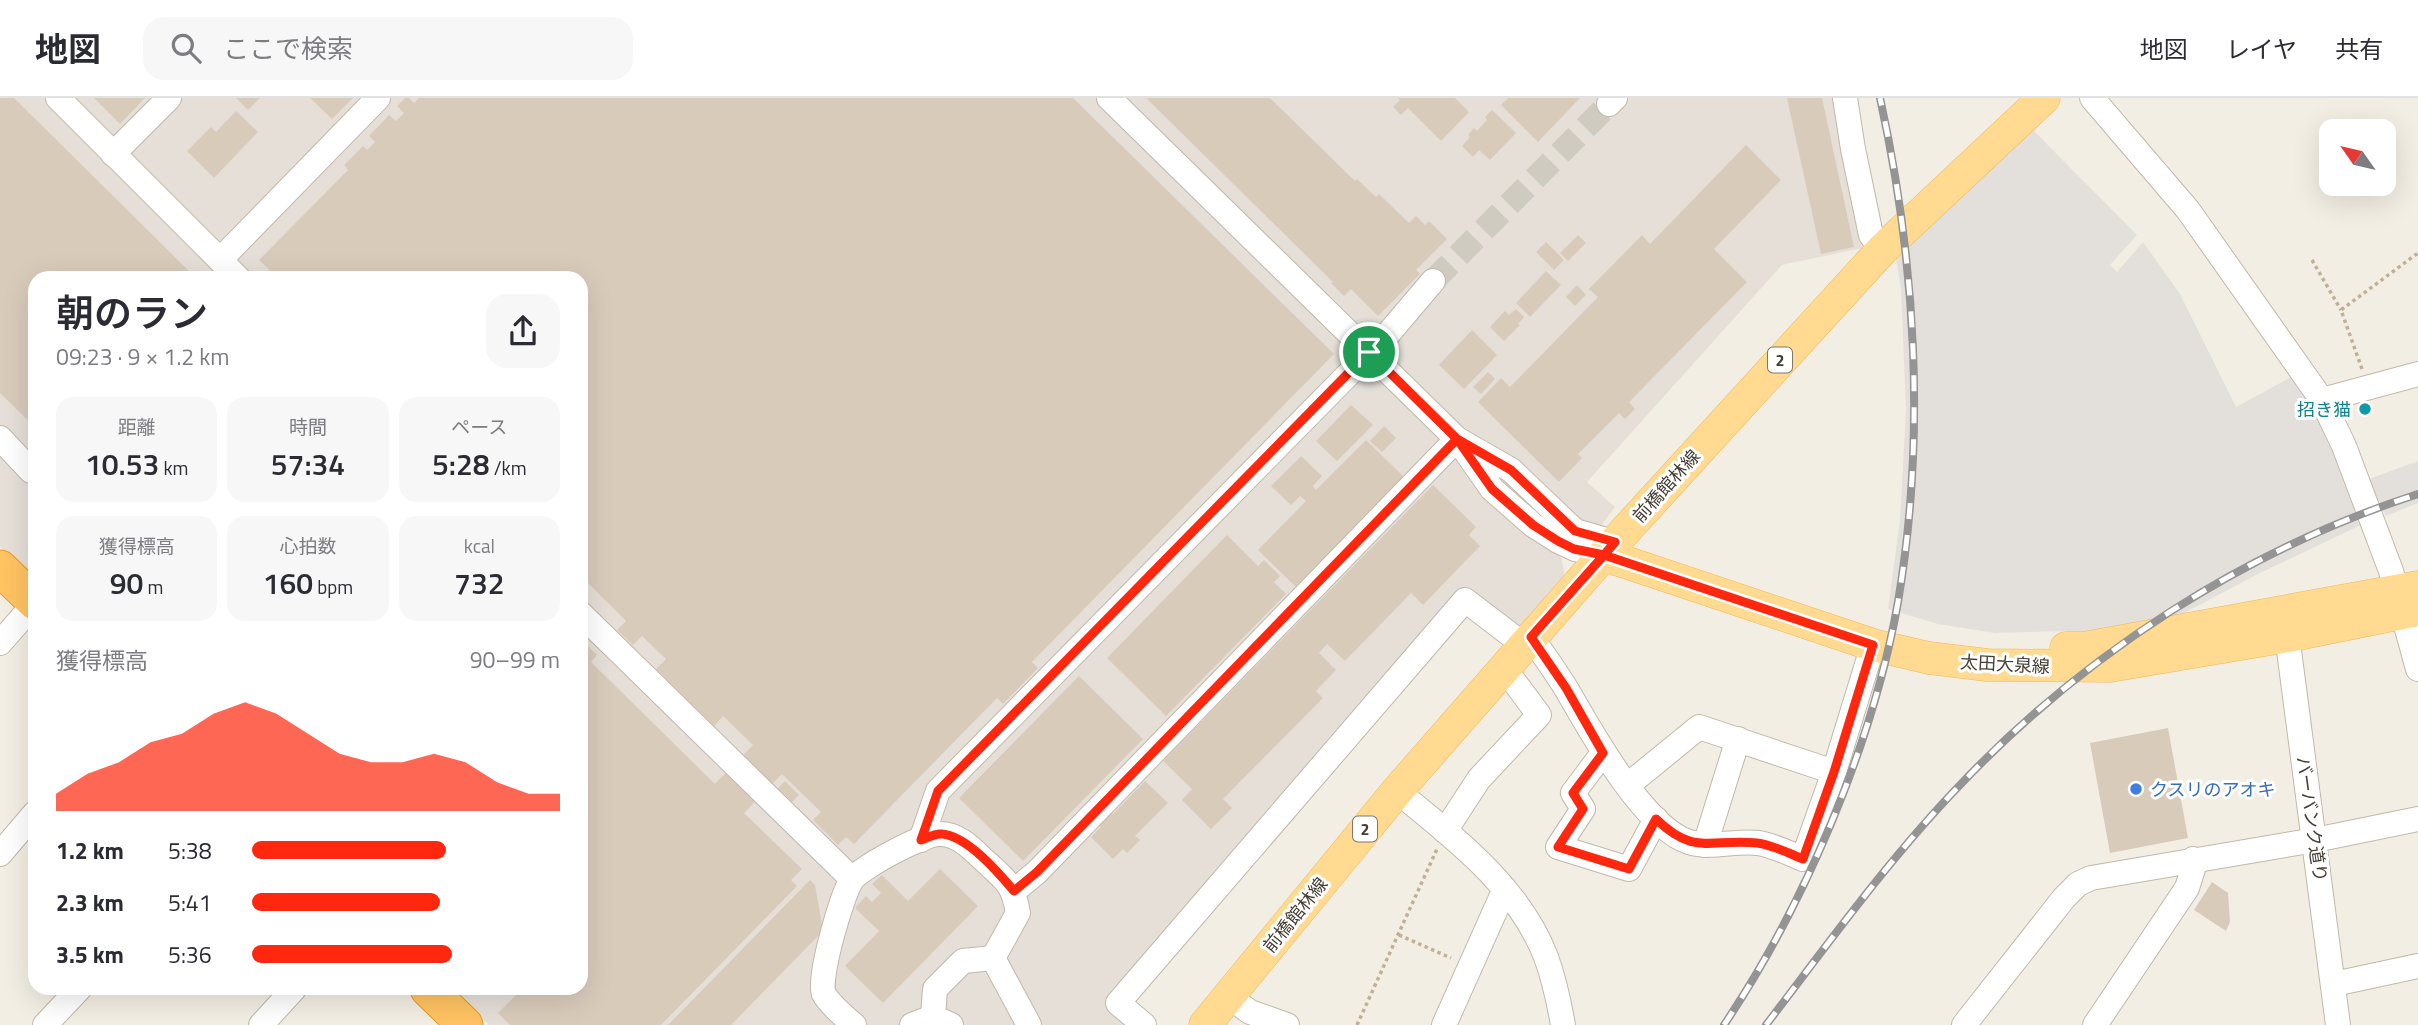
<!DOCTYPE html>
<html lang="ja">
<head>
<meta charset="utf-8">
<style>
  :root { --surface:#fff; --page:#f7f7f7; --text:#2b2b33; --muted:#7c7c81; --line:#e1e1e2; --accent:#ff270e }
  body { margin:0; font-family:"Titillium Web","Noto Sans JP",sans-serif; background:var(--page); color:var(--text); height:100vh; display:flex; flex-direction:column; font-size:26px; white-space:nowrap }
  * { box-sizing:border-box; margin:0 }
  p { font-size:23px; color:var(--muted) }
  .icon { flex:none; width:38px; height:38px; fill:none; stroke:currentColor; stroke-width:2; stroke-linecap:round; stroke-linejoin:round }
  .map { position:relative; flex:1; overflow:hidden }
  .details { position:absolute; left:28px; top:173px; width:560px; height:724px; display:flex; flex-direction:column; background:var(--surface); border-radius:21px; box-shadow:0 7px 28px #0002 }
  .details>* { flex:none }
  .needle { width:46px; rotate:304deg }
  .controls { position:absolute; left:2319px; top:21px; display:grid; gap:14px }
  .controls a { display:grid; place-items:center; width:77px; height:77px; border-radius:14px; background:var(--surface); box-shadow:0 7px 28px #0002; font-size:35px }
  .pin { position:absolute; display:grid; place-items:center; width:60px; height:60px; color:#fff; margin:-30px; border:4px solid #fff; border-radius:50%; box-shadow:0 2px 7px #0007 }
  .round { display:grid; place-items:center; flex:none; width:74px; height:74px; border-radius:21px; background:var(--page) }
  .overview { display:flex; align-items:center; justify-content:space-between; height:119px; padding:0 28px }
  h1 { font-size:38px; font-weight:600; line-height:52px }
  .figures { display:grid; grid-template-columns:repeat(3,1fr); gap:10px; height:119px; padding:7px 28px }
  .figures div { display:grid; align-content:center; border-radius:18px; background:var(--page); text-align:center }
  .figures b { font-size:30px; font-weight:600 }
  .figures small { font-size:19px; font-weight:400 }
  .figures p { font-size:19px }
  .chart { height:196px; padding:14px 28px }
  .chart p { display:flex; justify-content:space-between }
  .chart svg { width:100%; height:126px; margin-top:7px; fill:var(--accent); opacity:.7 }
  ul { padding:0 28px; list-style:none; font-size:23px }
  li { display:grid; grid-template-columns:112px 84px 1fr; align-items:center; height:52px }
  li i { height:18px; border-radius:9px; background:var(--accent) }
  header { display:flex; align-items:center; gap:42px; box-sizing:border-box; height:98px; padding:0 35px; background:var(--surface); border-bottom:2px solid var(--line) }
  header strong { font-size:33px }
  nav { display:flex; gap:38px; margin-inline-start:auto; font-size:24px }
  .search { width:490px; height:63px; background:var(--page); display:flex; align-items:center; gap:18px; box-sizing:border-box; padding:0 24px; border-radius:21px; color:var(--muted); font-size:26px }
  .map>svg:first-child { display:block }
  .industrial { fill:#e5dfd8 }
  .parking { fill:#e3e0dc }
  .building { fill:#d9cbba }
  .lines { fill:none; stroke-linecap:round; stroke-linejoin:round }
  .minor-tunnel { stroke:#d0cbc0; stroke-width:24; stroke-dasharray:24 12; stroke-linecap:butt }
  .minor-casing { stroke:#c2b8a8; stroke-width:26 }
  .major-casing { stroke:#eeb956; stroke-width:33 }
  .highway-casing { stroke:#eb9925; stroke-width:37 }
  .path { stroke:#c2b095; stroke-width:3.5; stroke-dasharray:3.5 3.5; stroke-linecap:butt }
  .minor { stroke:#fff; stroke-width:24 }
  .major { stroke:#ffda90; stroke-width:32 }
  .highway { stroke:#ffc362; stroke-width:35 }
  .rail-casing { stroke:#949494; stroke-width:8 }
  .rail { stroke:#fff; stroke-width:5; stroke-dasharray:16; stroke-linecap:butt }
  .route-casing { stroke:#fff; stroke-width:14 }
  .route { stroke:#ff270e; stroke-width:9 }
  .culture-dot { fill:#0f9aa8; stroke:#fff; stroke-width:2.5 }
  .shop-dot { fill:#3f7fe0; stroke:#fff; stroke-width:2.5 }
  .labels { text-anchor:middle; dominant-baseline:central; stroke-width:6; stroke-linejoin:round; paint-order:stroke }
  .shield { fill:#fff; stroke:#7d7770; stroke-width:2 }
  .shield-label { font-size:16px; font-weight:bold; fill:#453d33 }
  .culture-label { font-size:18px; fill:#0d838f; stroke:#fff; text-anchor:end }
  .street-label { font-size:18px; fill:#453d33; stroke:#fff }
  .shop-label { font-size:18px; fill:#366cbe; stroke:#fff; text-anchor:start }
</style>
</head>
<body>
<header>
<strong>地図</strong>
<div class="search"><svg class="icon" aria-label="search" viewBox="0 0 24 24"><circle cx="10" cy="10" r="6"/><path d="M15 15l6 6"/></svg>ここで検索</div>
<nav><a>地図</a><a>レイヤ</a><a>共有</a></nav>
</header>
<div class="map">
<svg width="2418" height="927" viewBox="0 0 2418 927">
  <rect width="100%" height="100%" fill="#f3eee3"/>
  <path class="industrial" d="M 0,0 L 1837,0 L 1862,150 L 1782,167 L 1587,384 L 1615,409 L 1600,429 L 1558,443 L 1566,484 L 1516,535 L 1464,494 L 1109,910 L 1127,927 L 489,927 L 452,891 L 581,891 L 581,180 L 35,180 L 35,482 L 0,448 Z"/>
  <g class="parking">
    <path d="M 2028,27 L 2137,137 L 2110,167 L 2117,174 L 2143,144 L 2180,196 L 2236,309 L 2293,278 L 2325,330 L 2365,425 L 2254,478 L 2171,522 L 2099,531 L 2095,535 L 2068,536 L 2064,533 L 1995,535 L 1938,526 L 1888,511 L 1900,422 L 1906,312 L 1901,191 L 1894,149 Z"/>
    <path d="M 2418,363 L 2418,405 L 2386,418 L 2369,381 Z"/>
  </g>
  <g class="building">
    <path d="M 0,0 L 14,0 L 193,177 L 190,180 L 35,180 L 35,329 L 0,295 Z"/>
    <path d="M 94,0 L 145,0 L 120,26 Z"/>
    <path d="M 236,0 L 260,0 L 248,12 Z"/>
    <path d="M 310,0 L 353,0 L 332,21 Z"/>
    <path d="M 405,0 L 409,0 L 414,5 L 419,0 L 1073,0 L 1334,256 L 1032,564 L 1038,570 L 1003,606 L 997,600 L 854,746 L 846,739 L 838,747 L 813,722 L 821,714 L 782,676 L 744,715 L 802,771 L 791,782 L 797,788 L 661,927 L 510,927 L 498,915 L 522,891 L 581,891 L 581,542 L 597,557 L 591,564 L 715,686 L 753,647 L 723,618 L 714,628 L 656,571 L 666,561 L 642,538 L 633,547 L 617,532 L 626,523 L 585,482 L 581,487 L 581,180 L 278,180 L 259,162 L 348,72 L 344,67 L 363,48 L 367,52 L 375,44 L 369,38 L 389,17 L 396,23 L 404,15 L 397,8 Z"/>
    <path d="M 1146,0 L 1270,0 L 1355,83 L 1357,81 L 1376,99 L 1379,96 L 1409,125 L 1416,118 L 1425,127 L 1429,123 L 1447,141 L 1416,172 L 1420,176 L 1378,218 L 1351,191 L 1344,198 L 1331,185 L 1333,184 Z"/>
    <path d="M 1398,0 L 1455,0 L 1469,14 L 1441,43 L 1408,10 L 1401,17 L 1393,9 L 1400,2 Z"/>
    <path d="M 1508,0 L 1580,0 L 1538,44 L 1501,7 Z"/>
    <path d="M 1787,0 L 1822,0 L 1854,149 L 1821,156 Z"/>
    <path d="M 1492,12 L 1516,35 L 1490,62 L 1479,52 L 1473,59 L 1462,48 L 1470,39 L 1468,37 L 1474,30 L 1477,33 L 1487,22 L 1485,19 Z"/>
    <path d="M 236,13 L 258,34 L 214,80 L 187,53 L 211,29 L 216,34 Z"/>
    <path d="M 1746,47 L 1781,82 L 1714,151 L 1747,184 L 1629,304 L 1635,311 L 1625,321 L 1619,315 L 1578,356 L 1582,360 L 1559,384 L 1478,304 L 1501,280 L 1510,289 L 1598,199 L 1589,191 L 1642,137 L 1650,146 Z"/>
    <path d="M 1578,137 L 1586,145 L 1568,163 L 1560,155 Z"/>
    <path d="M 1546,144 L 1564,162 L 1554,172 L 1536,154 Z"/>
    <path d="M 1546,173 L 1561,187 L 1530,219 L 1516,205 Z"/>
    <path d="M 1577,187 L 1586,197 L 1575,208 L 1566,199 Z"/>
    <path d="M 1516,211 L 1524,219 L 1518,226 L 1520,227 L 1504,243 L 1490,229 L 1505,213 L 1509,217 Z"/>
    <path d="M 1472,232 L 1497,257 L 1464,291 L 1439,267 Z"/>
    <path d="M 1488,274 L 1495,281 L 1481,296 L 1473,289 Z"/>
    <path d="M 1351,307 L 1373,327 L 1337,363 L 1316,343 Z"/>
    <path d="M 1384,328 L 1396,340 L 1382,354 L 1370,343 Z"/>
    <path d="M 1366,342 L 1404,379 L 1296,489 L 1258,452 L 1306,403 L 1300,398 L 1291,407 L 1271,388 L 1301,358 L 1322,378 L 1313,388 L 1316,392 Z"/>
    <path d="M 1433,387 L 1476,429 L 1469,437 L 1480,448 L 1423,507 L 1411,495 L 1345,563 L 1327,546 L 1319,555 L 1336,572 L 1316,593 L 1323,600 L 1223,701 L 1232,710 L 1211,731 L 1182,702 L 1192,691 L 1163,663 Z"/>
    <path d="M 1227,437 L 1258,468 L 1264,462 L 1280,478 L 1274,484 L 1286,496 L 1166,618 L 1107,560 Z"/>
    <path d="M 1079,578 L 1143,641 L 1023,763 L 959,700 Z"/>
    <path d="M 2168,630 L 2188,740 L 2110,755 L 2090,645 Z"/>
    <path d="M 785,683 L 799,697 L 792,704 L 778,690 Z"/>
    <path d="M 1145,683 L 1168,705 L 1135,738 L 1140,742 L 1127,755 L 1123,751 L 1113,761 L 1091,739 L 1101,729 L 1098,725 L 1110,713 L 1113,716 Z"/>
    <path d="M 940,771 L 978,808 L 883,905 L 845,868 L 879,833 L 855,810 L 866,798 L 872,804 L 881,795 L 872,786 L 882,777 L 908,803 Z"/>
    <path d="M 810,782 L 815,787 L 823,833 L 731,927 L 668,927 Z"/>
    <path d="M 2212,784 L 2228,795 L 2230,824 L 2226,833 L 2194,812 Z"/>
  </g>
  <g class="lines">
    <path class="minor-tunnel" d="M 1433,183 L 1609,6"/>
    <g class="minor-casing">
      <g id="minor">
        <path d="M 58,0 L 238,180"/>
        <path d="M 1109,0 L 1457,341 L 1511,372 L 1575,433 L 1603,441"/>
        <path d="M 1845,0 L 1853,51 L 1871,137 L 1882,152"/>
        <path d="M 2092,0 L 2188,112 L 2322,302 L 2344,348 L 2391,473 L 2418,571"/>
        <path d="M 1609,6 L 1615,0"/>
        <path d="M 113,56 L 169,0"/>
        <path d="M 220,162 L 378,0"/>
        <path d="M 2322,302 L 2418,276"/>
        <path d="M 0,340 L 31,373 L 35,369"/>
        <path d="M 581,516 L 852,781"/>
        <path d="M 2285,522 L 2338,927"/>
        <path d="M 1531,539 C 1543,556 1556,574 1567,592 C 1590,632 1644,730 1689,744 C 1712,751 1735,742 1758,745 C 1773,747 1788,755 1803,761 L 1834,674 L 1873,547"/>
        <path d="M 0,545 L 35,505"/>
        <path d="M 1603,655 L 1573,695 L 1583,711 L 1558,749 L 1629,771 L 1656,721"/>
        <path d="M 1628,687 L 1699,629 L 1834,674"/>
        <path d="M 1397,693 C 1453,739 1519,788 1546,859 C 1554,881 1559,904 1563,927"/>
        <path d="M 1445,733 L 1479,681 L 1539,617 L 1504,570"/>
        <path d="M 921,742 L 938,693 L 1388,236 L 1433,183"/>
        <path d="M 1705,747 L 1738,641"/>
        <path d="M 0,756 L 35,715"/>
        <path d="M 1014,793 L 1037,774 L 1457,341 L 1492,391 L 1533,427 L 1558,443 L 1575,451 L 1604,457"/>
        <path d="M 2334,886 L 2418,868"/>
        <path d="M 1228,898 L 1250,914 L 1287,927"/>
        <path d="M 933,919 L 935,891 L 963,863 L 993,860"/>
        <path d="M 45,927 L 79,891"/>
        <path d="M 261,927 L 294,891"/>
        <path d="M 854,927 C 847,921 828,904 824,896 C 817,881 842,798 851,783 C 859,770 925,735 940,736 C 959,736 972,751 985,763 C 1007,783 1013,786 1018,815 L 993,860 L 1029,927"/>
        <path d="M 912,927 L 933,919 L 951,927"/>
        <path d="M 1144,927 L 1118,905 L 1465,502 L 1524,547"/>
        <path d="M 1444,927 L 1504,793"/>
        <path d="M 1964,927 L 2064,800 L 2078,786 L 2091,780 L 2315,742 L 2418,721"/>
        <path d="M 2095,927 L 2187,790 L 2193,771 L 2193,761"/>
      </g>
    </g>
    <g class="major-casing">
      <g id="major">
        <path d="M 1604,457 L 1873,547 L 1929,560 L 1987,567 L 2110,568 L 2288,538 L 2418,512"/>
        <path d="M 2066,550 L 2084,550 L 2418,489"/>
        <path d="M 1205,927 L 1397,693 L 1615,444 L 1882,152 L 2044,0"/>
      </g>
    </g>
    <g class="highway-casing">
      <g id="highway">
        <path d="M 0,470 L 35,504"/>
        <path d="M 428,891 L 465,927"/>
      </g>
    </g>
    <g class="path">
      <path d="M 2312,162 L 2341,212"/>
      <path d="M 2362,271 L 2341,212 L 2418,155"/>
      <path d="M 1399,837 L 1451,860"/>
      <path d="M 1357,927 L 1437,751"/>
    </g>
    <use href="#minor" class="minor"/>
    <use href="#major" class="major"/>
    <use href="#highway" class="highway"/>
    <g class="rail-casing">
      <g id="rail">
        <path d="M 1724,927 C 1804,808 1873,646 1898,504 C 1926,338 1916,164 1880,0"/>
        <path d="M 1766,927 C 1828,846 1888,762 1959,688 C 2084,556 2245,452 2418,396"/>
      </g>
    </g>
    <use href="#rail" class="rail"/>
  </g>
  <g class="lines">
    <g class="route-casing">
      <path id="route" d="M 1369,254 L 938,693 L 921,742 C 927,740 935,735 942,736 C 967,738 998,774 1014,793 L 1037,774 L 1457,341 L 1492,391 L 1533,427 L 1558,443 L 1574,451 L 1604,457 L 1531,539 L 1566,590 L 1603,655 L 1573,695 L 1583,711 L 1558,749 L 1629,771 L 1656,721 C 1695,759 1711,740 1757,745 C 1773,747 1788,755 1803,761 L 1834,674 L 1873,547 L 1604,457 L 1615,444 L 1575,433 L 1511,372 L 1457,341 L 1369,254"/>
    </g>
    <use href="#route" class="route"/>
  </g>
  <circle class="culture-dot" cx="2365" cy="311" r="7"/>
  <circle class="shop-dot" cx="2136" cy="691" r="7"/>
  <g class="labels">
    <g class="shield">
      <rect x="1768" y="249.5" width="24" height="25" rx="5"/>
      <rect x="1353" y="718.5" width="24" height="25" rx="5"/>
    </g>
    <g class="shield-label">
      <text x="1780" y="262">2</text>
      <text x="1365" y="731">2</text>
    </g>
    <g class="culture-label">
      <text x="2351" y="311">招き猫</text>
    </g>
    <g class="street-label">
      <text transform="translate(1666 388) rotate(-48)">前橋館林線</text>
      <text transform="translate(2005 566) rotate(3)">太田大泉線</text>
      <text transform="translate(2312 721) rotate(82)">バーバンク道り</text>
      <text transform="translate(1295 817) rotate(-51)">前橋館林線</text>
    </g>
    <g class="shop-label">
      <text x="2150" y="691">クスリのアオキ</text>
    </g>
  </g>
</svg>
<div class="controls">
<a><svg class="needle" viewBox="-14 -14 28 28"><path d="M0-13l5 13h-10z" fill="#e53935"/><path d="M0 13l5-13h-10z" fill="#7c7c81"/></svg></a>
</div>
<div class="pin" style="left:1369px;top:254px;background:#1e9e55"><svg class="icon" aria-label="arrive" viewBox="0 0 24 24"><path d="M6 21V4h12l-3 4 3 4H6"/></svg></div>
<section class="details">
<div class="overview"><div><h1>朝のラン</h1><p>09:23 · 9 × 1.2 km</p></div><a class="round"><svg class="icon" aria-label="share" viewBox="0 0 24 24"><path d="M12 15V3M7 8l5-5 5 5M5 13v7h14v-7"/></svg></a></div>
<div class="figures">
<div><p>距離</p><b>10.53<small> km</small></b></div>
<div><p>時間</p><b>57:34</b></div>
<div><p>ペース</p><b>5:28<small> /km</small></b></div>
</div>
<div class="figures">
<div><p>獲得標高</p><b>90<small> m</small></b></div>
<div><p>心拍数</p><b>160<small> bpm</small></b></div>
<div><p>kcal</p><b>732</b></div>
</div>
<div class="chart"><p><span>獲得標高</span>90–99 m</p>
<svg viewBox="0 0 160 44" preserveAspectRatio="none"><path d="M0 44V38L10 31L20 27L30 20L40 17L50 10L60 6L70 10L80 17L90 24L100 27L110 27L120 24L130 27L140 34L150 38L160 38V44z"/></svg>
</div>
<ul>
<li><b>1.2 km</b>5:38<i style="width:63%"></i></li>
<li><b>2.3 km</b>5:41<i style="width:61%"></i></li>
<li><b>3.5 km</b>5:36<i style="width:65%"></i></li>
</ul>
</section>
</div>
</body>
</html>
